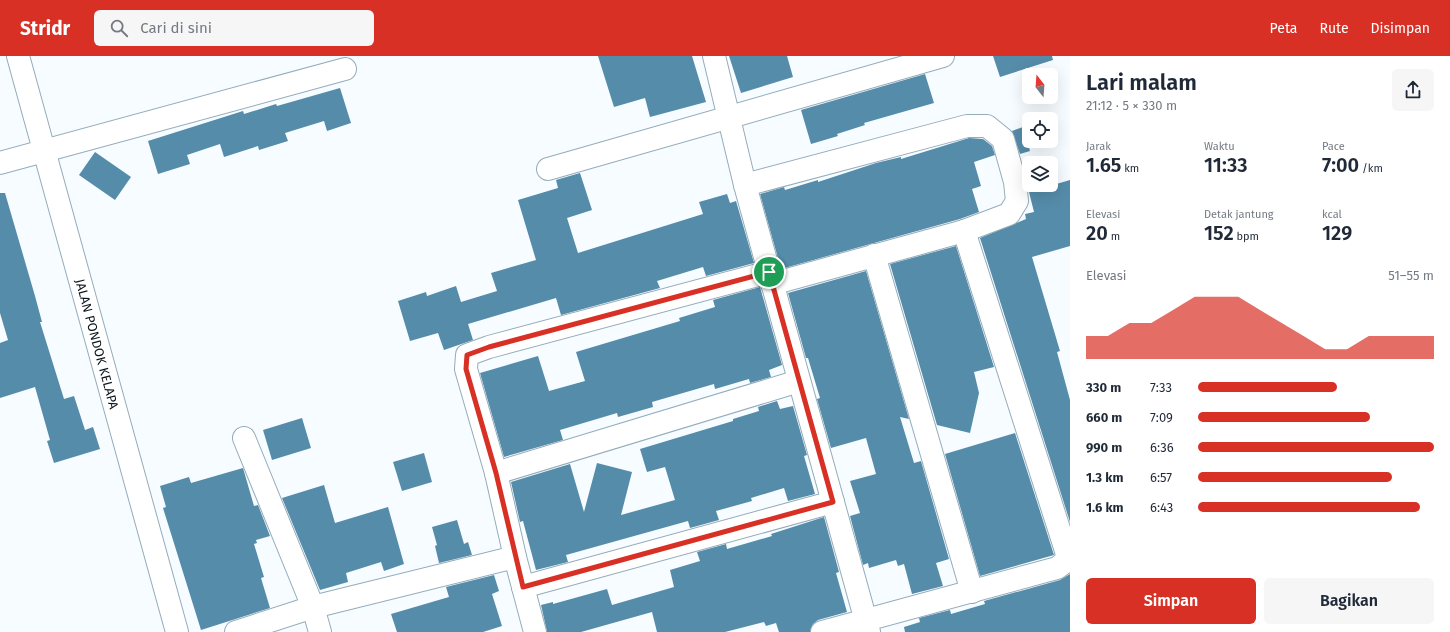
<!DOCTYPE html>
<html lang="id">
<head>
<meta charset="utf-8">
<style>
  :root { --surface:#fff; --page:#f6f6f7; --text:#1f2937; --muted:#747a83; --accent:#d93025 }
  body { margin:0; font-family:"Fira Sans",sans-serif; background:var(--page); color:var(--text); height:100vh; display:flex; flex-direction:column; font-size:15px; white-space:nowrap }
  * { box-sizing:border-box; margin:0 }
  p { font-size:13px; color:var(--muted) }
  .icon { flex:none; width:22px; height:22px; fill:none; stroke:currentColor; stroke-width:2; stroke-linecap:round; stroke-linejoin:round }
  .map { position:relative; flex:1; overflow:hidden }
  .sheet { display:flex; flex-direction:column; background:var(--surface); width:380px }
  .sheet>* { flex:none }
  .needle { width:26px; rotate:343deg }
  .buttons { position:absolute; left:1022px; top:12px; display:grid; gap:8px }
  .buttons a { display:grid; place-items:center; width:36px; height:36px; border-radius:6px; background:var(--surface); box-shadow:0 4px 16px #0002; font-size:20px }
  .pin { position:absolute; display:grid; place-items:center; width:34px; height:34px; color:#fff; margin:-17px; border:2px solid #fff; border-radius:50%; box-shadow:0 1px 4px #0007 }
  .round { display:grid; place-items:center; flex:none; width:42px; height:42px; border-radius:6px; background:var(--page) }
  .summary { display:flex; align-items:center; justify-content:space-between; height:68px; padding:0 16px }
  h1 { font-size:22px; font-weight:600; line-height:30px }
  .figures { display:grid; grid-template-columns:repeat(3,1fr); gap:6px; height:68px; padding:4px 16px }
  .figures div { display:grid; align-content:center }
  .figures b { font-size:20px; font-weight:600 }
  .figures small { font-size:11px; font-weight:400 }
  .figures p { font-size:11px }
  .chart { height:112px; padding:8px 16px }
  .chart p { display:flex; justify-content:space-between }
  .chart svg { width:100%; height:72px; margin-top:4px; fill:var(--accent); opacity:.7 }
  .action { display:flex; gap:8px; margin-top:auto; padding:8px 16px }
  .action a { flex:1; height:46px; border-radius:6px; background:var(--accent); color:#fff; font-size:16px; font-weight:600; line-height:46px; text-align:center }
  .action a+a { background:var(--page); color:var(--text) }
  ul { padding:0 16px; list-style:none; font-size:13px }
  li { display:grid; grid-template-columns:64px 48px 1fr; align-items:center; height:30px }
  li i { height:10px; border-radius:5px; background:var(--accent) }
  header { display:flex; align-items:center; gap:24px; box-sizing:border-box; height:56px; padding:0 20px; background:var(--accent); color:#fff }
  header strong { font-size:19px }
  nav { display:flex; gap:22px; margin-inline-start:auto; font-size:14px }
  .search { width:280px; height:36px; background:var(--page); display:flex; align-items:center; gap:10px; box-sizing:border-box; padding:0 14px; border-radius:6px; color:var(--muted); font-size:15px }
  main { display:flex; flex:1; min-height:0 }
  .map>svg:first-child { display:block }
  .building { fill:#558caa }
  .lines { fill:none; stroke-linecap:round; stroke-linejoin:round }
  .minor-casing { stroke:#94acba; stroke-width:24 }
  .minor { stroke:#fff; stroke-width:22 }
  .route-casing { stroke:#fff; stroke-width:8 }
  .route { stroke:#d93025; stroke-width:5 }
  .labels { text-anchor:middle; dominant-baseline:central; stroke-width:3; stroke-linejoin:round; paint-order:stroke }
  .street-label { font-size:13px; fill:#0c151a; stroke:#fff }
</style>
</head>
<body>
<header>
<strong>Stridr</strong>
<div class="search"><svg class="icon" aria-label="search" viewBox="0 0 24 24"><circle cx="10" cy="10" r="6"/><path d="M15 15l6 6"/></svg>Cari di sini</div>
<nav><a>Peta</a><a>Rute</a><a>Disimpan</a></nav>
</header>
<main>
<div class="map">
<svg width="1070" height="576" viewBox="0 0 1070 576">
  <rect width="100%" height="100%" fill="#f6fcff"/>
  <g class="building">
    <path d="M 598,0 L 692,0 L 706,46 L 650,61 L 645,42 L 614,51 Z"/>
    <path d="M 729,0 L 787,0 L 793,21 L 741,37 Z"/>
    <path d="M 993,0 L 1052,0 L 1053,4 L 1000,21 Z"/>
    <path d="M 925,18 L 934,47 L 864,67 L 865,69 L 837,78 L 838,80 L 811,88 L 801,54 Z"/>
    <path d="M 340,32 L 351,67 L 327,75 L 324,65 L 285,77 L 288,85 L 259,94 L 258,90 L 224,101 L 220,88 L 187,99 L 190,108 L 158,118 L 148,85 L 243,55 L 244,58 L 276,48 L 277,50 Z"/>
    <path d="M 1023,71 L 1030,95 L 1020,98 L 1012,75 Z"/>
    <path d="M 969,82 L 983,83 L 992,90 L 995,99 L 974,106 L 981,130 L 972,133 L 979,156 L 960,163 L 781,213 L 760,138 L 784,131 L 785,134 L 818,124 L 818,126 L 876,107 L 901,101 L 901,103 Z"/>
    <path d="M 95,96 L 131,121 L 115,144 L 79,119 Z"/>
    <path d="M 580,117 L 592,154 L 567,162 L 578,197 L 703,158 L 699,146 L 727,138 L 730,147 L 736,145 L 754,207 L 706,220 L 703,211 L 657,225 L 660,232 L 561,259 L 556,242 L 468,268 L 473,284 L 444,294 L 438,277 L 410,285 L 398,245 L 426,236 L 427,240 L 456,230 L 461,246 L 497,235 L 491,217 L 536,204 L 518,144 L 558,132 L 556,124 Z"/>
    <path d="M 1070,124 L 1070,190 L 1032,201 L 1060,295 L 1057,296 L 1070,344 L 1070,466 L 980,182 L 1026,163 L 1025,158 L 1034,156 L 1029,136 Z"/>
    <path d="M 0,137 L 5,137 L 35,240 L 42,266 L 40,266 L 64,343 L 74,340 L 85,374 L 93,371 L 100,393 L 54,407 L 47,385 L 50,384 L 35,331 L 0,342 L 0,287 L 8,284 L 0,257 Z"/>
    <path d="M 956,190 L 994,311 L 974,316 L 979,337 L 970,377 L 937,369 L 890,208 Z"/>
    <path d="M 866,215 L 909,363 L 900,361 L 914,407 L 921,405 L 949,503 L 936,507 L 943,530 L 912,538 L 904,508 L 898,510 L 896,504 L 869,512 L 868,507 L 863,509 L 850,460 L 860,457 L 850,425 L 876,418 L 866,382 L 831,392 L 817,343 L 820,342 L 808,302 L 806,302 L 788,237 Z"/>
    <path d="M 760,231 L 782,309 L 769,314 L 771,321 L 750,327 L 749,323 L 715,333 L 714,328 L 652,346 L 653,351 L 618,361 L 617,357 L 560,374 L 563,384 L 504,401 L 480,317 L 538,300 L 549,335 L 585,325 L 576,296 L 680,265 L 679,262 L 715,251 L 713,244 Z"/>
    <path d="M 777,345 L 780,353 L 793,350 L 807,399 L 804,400 L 815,438 L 788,445 L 784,432 L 751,442 L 752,445 L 716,455 L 719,464 L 690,472 L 688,465 L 566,499 L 568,506 L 536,514 L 523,465 L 520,466 L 511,426 L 570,408 L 584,456 L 597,407 L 632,416 L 621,459 L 675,444 L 665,411 L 647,416 L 640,393 L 733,365 L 733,363 L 759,355 L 758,351 Z"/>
    <path d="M 302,362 L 311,392 L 272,404 L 263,374 Z"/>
    <path d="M 1015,377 L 1054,499 L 980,520 L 945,398 Z"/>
    <path d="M 424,397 L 432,426 L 402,435 L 393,406 Z"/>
    <path d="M 243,412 L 254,450 L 258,449 L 270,480 L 256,484 L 257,487 L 254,488 L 264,521 L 261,522 L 270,552 L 201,574 L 163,452 L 166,451 L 160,430 L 189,421 L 191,427 Z"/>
    <path d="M 324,429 L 335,467 L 388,451 L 404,508 L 384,515 L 381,506 L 346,517 L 348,526 L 320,534 L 282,442 Z"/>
    <path d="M 824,461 L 839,516 L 836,517 L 847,556 L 818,564 L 813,568 L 810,576 L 779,576 L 776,567 L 766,570 L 764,566 L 725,576 L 657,576 L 652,556 L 581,576 L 547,576 L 541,549 L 553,546 L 553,548 L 607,533 L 612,549 L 674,531 L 670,514 L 700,505 L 697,496 L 726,488 L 727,493 L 772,480 L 771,478 Z"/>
    <path d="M 457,464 L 464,488 L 468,486 L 472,499 L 439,507 L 435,490 L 437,489 L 432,471 Z"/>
    <path d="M 1070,518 L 1070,576 L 905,576 L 904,571 L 920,566 L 919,562 L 950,554 L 951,558 L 985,548 L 984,545 L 1060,524 Z"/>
    <path d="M 494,519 L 499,535 L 492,538 L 502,570 L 483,576 L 397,576 L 391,558 L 449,541 L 446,531 Z"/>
  </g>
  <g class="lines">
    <g class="minor-casing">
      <g id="minor">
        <path d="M 18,0 L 177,576"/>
        <path d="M 714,0 L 745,129 L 869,576"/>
        <path d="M 0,107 L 345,13"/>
        <path d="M 548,113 L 943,0"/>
        <path d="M 745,129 L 967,70 L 987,70 L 1003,83 L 1015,126 L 1017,145 L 1009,158 L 964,175 L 772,228"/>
        <path d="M 874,199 L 972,536"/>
        <path d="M 244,382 L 313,551 L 320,576"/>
        <path d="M 496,417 L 799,325"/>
        <path d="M 523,531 L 833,446"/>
        <path d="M 236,576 L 313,551 L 515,501"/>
        <path d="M 535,576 L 515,501 L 496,417 L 466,313 L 467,299 L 489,291 L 769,216"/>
        <path d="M 822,576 L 1057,512 L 1065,506 L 1067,498 L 964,175"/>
      </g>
    </g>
    <use href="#minor" class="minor"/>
  </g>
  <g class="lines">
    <g class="route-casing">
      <path id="route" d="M 769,216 L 833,446 L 523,531 L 496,417 L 466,313 L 467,299 L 489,291 Z"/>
    </g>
    <use href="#route" class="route"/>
  </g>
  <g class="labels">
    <g class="street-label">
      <text transform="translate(97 288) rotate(75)">JALAN PONDOK KELAPA</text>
    </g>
  </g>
</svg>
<div class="buttons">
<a><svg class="needle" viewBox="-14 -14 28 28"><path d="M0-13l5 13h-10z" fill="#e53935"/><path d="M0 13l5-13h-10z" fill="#747a83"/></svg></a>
<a><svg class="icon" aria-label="locate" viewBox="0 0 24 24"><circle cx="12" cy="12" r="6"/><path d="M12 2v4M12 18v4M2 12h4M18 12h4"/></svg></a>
<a><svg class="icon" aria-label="layers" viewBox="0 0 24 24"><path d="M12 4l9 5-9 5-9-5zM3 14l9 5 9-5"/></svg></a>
</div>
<div class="pin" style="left:769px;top:216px;background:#1e9e55"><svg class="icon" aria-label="arrive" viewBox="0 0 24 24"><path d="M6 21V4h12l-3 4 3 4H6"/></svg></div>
</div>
<section class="sheet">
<div class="summary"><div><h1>Lari malam</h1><p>21:12 · 5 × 330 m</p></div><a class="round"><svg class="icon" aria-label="share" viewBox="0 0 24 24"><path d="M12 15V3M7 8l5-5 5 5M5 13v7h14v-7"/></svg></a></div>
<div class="figures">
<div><p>Jarak</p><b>1.65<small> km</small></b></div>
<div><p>Waktu</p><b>11:33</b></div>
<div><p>Pace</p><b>7:00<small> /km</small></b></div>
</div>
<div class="figures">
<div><p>Elevasi</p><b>20<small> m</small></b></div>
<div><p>Detak jantung</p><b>152<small> bpm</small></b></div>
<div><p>kcal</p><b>129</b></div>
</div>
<div class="chart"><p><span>Elevasi</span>51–55 m</p>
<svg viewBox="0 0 160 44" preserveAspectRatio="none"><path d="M0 44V30L10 30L20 22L30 22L40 14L50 6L60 6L70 6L80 14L90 22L100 30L110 38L120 38L130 30L140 30L150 30L160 30V44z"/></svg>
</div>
<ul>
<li><b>330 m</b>7:33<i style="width:59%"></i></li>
<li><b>660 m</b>7:09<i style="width:73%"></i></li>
<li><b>990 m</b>6:36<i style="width:100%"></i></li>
<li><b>1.3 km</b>6:57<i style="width:82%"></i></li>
<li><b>1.6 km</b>6:43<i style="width:94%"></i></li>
</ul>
<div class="action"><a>Simpan</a><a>Bagikan</a></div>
</section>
</main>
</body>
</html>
